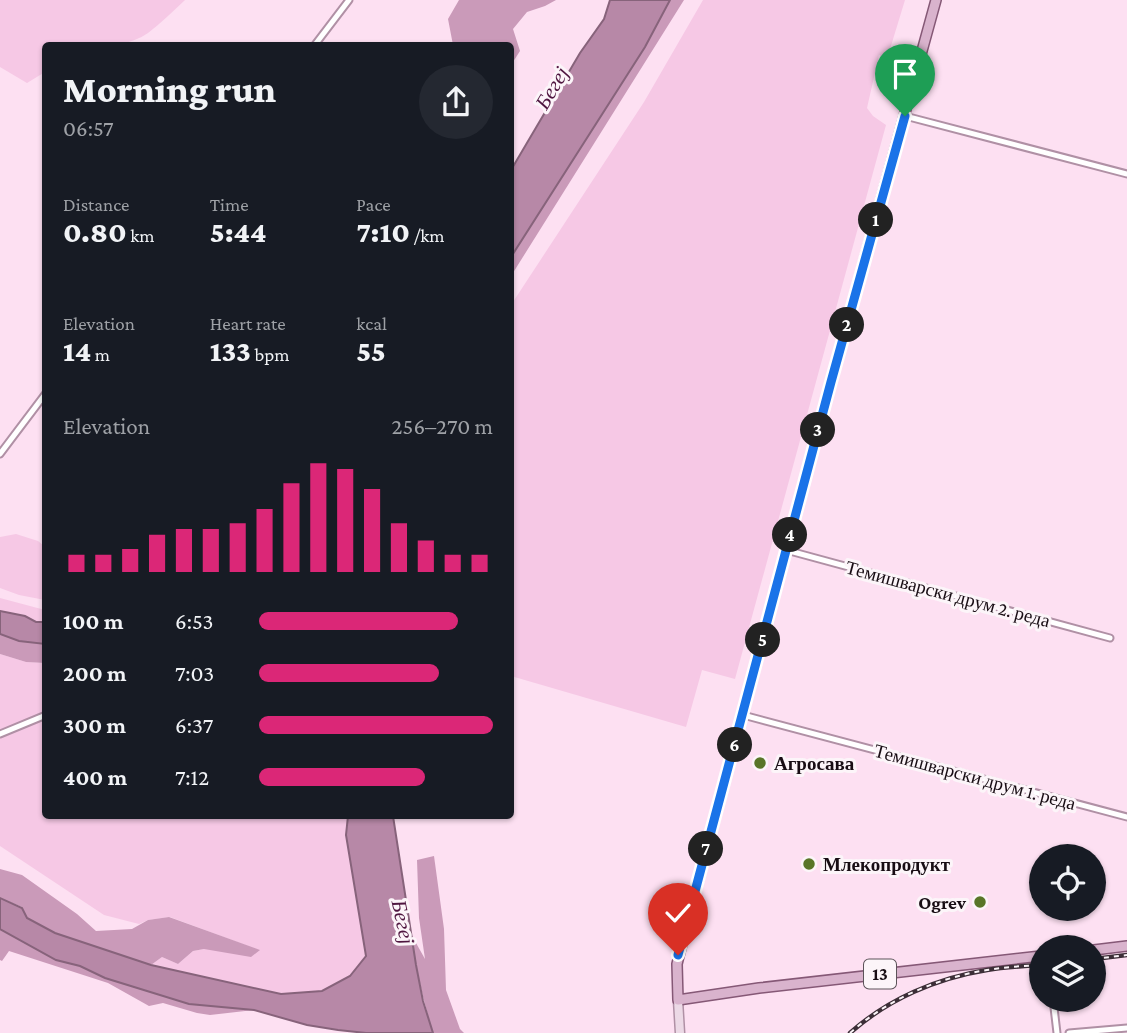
<!DOCTYPE html>
<html lang="en">
<head>
<meta charset="utf-8">
<style>
  :root { --surface:#171b24; --page:#242831; --text:#f1f3f6; --muted:#9ea1a6; --accent:#db2777 }
  body { margin:0; font-family:"Crimson Pro",serif; background:var(--page); color:var(--text); height:100vh; display:flex; flex-direction:column; font-size:26px; white-space:nowrap }
  * { box-sizing:border-box; margin:0 }
  p { font-size:23px; color:var(--muted) }
  .icon { flex:none; width:38px; height:38px; fill:none; stroke:currentColor; stroke-width:2; stroke-linecap:round; stroke-linejoin:round }
  .map { position:relative; flex:1; overflow:hidden }
  .details { position:absolute; left:42px; top:42px; width:472px; height:777px; display:flex; flex-direction:column; background:var(--surface); border-radius:7px; box-shadow:0 2px 5px #0004 }
  .details>* { flex:none }
  .controls { position:absolute; left:1029px; top:844px; display:grid; gap:14px }
  .controls a { display:grid; place-items:center; width:77px; height:77px; border-radius:50%; background:var(--surface); box-shadow:0 2px 5px #0004; font-size:35px }
  .pin { position:absolute; display:grid; place-items:center; width:60px; height:60px; color:#fff; margin:-72px -30px; border-radius:50% 50% 50% 0; rotate:-45deg; box-shadow:0 0 7px #0007 }
  .pin .icon { rotate:45deg }
  .km { position:absolute; width:35px; height:35px; margin:-18px; border-radius:50%; background:#222; color:#fff; font-size:19px; line-height:35px; text-align:center }
  .round { display:grid; place-items:center; flex:none; width:74px; height:74px; border-radius:37px; background:var(--page) }
  .head { display:flex; align-items:center; justify-content:space-between; height:119px; padding:0 21px }
  h1 { font-size:38px; font-weight:800; line-height:52px }
  .metrics { display:grid; grid-template-columns:repeat(3,1fr); gap:10px; height:119px; padding:7px 21px }
  .metrics div { display:grid; align-content:center }
  .metrics b { font-size:30px; font-weight:800 }
  .metrics small { font-size:19px; font-weight:400 }
  .metrics p { font-size:19px }
  .chart { height:196px; padding:14px 21px }
  .chart p { display:flex; justify-content:space-between }
  .chart svg { width:100%; height:126px; margin-top:7px; stroke:var(--accent); stroke-width:6 }
  ul { padding:0 21px; list-style:none; font-size:23px }
  li { display:grid; grid-template-columns:112px 84px 1fr; align-items:center; height:52px }
  li i { height:18px; border-radius:9px; background:var(--accent) }
  .map>svg:first-child { display:block }
  .green { fill:#f6c8e5 }
  .forest { fill:#ca9ab9 }
  .water { fill:#b788a7; stroke:#87637b; stroke-width:2 }
  .lines { fill:none; stroke-linecap:round; stroke-linejoin:round }
  .minor-casing { stroke:#b090a5; stroke-width:9 }
  .secondary-casing { stroke:#b090a5; stroke-width:11 }
  .primary-casing { stroke:#855876; stroke-width:12 }
  .minor { stroke:#fff; stroke-width:5 }
  .secondary { stroke:#ecd9e6; stroke-width:8 }
  .primary { stroke:#d9b3cd; stroke-width:9 }
  .rail-casing { stroke:#3c2e37; stroke-width:4.5 }
  .rail { stroke:#fcf5f9; stroke-width:2; stroke-dasharray:5; stroke-linecap:butt }
  .route-casing { stroke:#fff; stroke-width:14 }
  .route { stroke:#1a73e8; stroke-width:9 }
  .poi-dot { fill:#597528; stroke:#fcf5f9; stroke-width:2.5 }
  .labels { text-anchor:middle; dominant-baseline:central; stroke-width:6; stroke-linejoin:round; paint-order:stroke }
  .shield { fill:#fcf5f9; stroke:#5c5359; stroke-width:2 }
  .shield-label { font-size:18px; font-weight:bold; fill:#180d14 }
  .street-label { font-size:19px; fill:#180d14; stroke:#fcf5f9 }
  .poi-label { font-size:19px; font-weight:bold; fill:#180d14; stroke:#fcf5f9; text-anchor:start }
  .water-label { font-size:21px; font-style:italic; fill:#4f1640; stroke:#fcf5f9 }
</style>
</head>
<body>
<div class="map">
<svg width="1127" height="1033" viewBox="0 0 1127 1033">
  <rect width="100%" height="100%" fill="#fde0f2"/>
  <g class="green">
    <path d="M 0,0 L 185,0 C 173,11 161,23 148,33 C 121,52 77,46 46,46 L 45,72 L 27,83 L 0,67 Z"/>
    <path d="M 703,0 L 905,0 L 887,59 L 879,55 L 867,108 L 873,116 L 886,125 L 735,679 L 702,670 L 686,727 L 511,676 L 511,305 L 644,102 Z"/>
    <path d="M 16,534 L 38,541 L 45,547 L 45,600 L 19,595 L 0,588 L 0,537 Z"/>
    <path d="M 0,598 L 45,610 L 45,622 L 36,622 L 25,616 L 0,611 Z"/>
    <path d="M 0,654 L 26,662 L 45,663 L 46,816 L 348,816 L 346,835 L 366,956 L 350,976 L 322,991 L 281,994 L 151,965 L 162,957 L 178,964 L 193,951 L 204,949 L 259,950 L 170,917 L 148,920 L 139,924 L 104,915 L 0,846 Z"/>
  </g>
  <g class="forest">
    <path d="M 459,0 L 556,0 L 545,6 L 527,12 L 513,29 L 520,51 L 511,65 L 511,46 L 453,45 L 448,19 Z"/>
    <path d="M 670,0 L 684,0 L 511,276 L 511,257 L 645,47 Z"/>
    <path d="M 0,634 L 19,641 L 45,644 L 45,663 L 26,662 L 0,654 Z"/>
    <path d="M 434,856 L 444,929 L 446,990 L 460,1029 L 464,1033 L 433,1033 C 423,1000 416,968 411,934 L 425,959 L 419,918 L 417,860 Z"/>
    <path d="M 0,869 L 22,875 L 77,914 L 96,931 L 132,929 L 148,920 L 169,917 L 260,950 L 251,957 L 204,949 L 193,951 L 178,964 L 162,957 L 151,965 L 55,933 L 27,918 L 22,907 L 0,898 Z"/>
    <path d="M 0,927 L 56,960 L 80,966 L 105,978 L 189,1004 L 254,1010 L 210,1015 L 197,1013 L 163,1003 L 149,1006 L 108,983 L 9,951 L 2,961 L 0,960 Z"/>
  </g>
  <g class="water">
    <path d="M 610,0 L 670,0 L 645,47 L 511,257 L 511,170 L 580,53 L 604,19 Z"/>
    <path d="M 0,611 L 25,616 L 36,622 L 45,622 L 45,644 L 19,641 L 0,634 Z"/>
    <path d="M 348,816 L 393,816 L 416,965 L 423,1001 L 433,1033 L 366,1033 L 338,1030 L 307,1025 L 254,1010 L 189,1004 L 105,978 L 80,966 L 56,960 L 0,929 L 0,898 L 22,908 L 27,918 L 55,933 L 151,965 L 281,994 L 322,991 L 350,976 L 366,956 L 346,835 Z"/>
  </g>
  <g class="lines">
    <g class="minor-casing">
      <g id="minor">
        <path d="M 314,46 L 349,0"/>
        <path d="M 905,116 L 1127,174"/>
        <path d="M 0,454 L 46,393"/>
        <path d="M 786,550 L 1110,638"/>
        <path d="M 743,715 L 1127,817"/>
        <path d="M 0,734 L 46,715"/>
        <path d="M 1053,999 L 1057,1033"/>
        <path d="M 1069,1033 L 1127,1028"/>
      </g>
    </g>
    <g class="secondary-casing">
      <path id="secondary" d="M 678,1000 L 680,1033"/>
    </g>
    <g class="primary-casing">
      <g id="primary">
        <path d="M 936,0 L 831,382 L 692,904 L 677,964 L 678,1000 L 759,988 L 1041,956"/>
        <path d="M 1094,950 L 1127,946"/>
      </g>
    </g>
    <use href="#minor" class="minor"/>
    <use href="#secondary" class="secondary"/>
    <use href="#primary" class="primary"/>
    <g class="rail-casing">
      <g id="rail">
        <path d="M 1094,959 L 1127,955"/>
        <path d="M 850,1033 C 888,999 937,978 987,970 C 1005,967 1023,966 1041,965"/>
      </g>
    </g>
    <use href="#rail" class="rail"/>
  </g>
  <g class="lines">
    <g class="route-casing">
      <path id="route" d="M 678,955 L 831,382 L 905,116"/>
    </g>
    <use href="#route" class="route"/>
  </g>
  <g class="poi-dot">
    <circle cx="760" cy="763" r="7"/>
    <circle cx="809" cy="864" r="7"/>
    <circle cx="980" cy="902" r="7"/>
  </g>
  <g class="labels">
    <rect class="shield" x="864" y="959.5" width="32" height="29" rx="5"/>
    <g class="shield-label">
      <text x="880" y="974">13</text>
    </g>
    <g class="street-label">
      <text transform="translate(948 594) rotate(15)">Темишварски друм 2. реда</text>
      <text transform="translate(975 777) rotate(15)">Темишварски друм 1. реда</text>
    </g>
    <g class="poi-label">
      <text x="774" y="763">Агросава</text>
      <text x="823" y="864">Млекопродукт</text>
      <text x="966" y="902" text-anchor="end">Ogrev</text>
    </g>
    <g class="water-label">
      <text transform="translate(552 88) rotate(-59)">Бегеј</text>
      <text transform="translate(403 922) rotate(78)">Бегеј</text>
    </g>
  </g>
</svg>
<div class="controls">
<a><svg class="icon" aria-label="locate" viewBox="0 0 24 24"><circle cx="12" cy="12" r="6"/><path d="M12 2v4M12 18v4M2 12h4M18 12h4"/></svg></a>
<a><svg class="icon" aria-label="layers" viewBox="0 0 24 24"><path d="M12 4l9 5-9 5-9-5zM3 14l9 5 9-5"/></svg></a>
</div>
<div class="pin" style="left:905px;top:116px;background:#1e9e55"><svg class="icon" aria-label="arrive" viewBox="0 0 24 24"><path d="M6 21V4h12l-3 4 3 4H6"/></svg></div>
<div class="pin" style="left:678px;top:955px;background:#d93025"><svg class="icon" aria-label="check" viewBox="0 0 24 24"><path d="M5 12l5 5 9-10"/></svg></div>
<b class="km" style="left:876px;top:220px">1</b>
<b class="km" style="left:847px;top:325px">2</b>
<b class="km" style="left:818px;top:430px">3</b>
<b class="km" style="left:790px;top:535px">4</b>
<b class="km" style="left:763px;top:640px">5</b>
<b class="km" style="left:735px;top:745px">6</b>
<b class="km" style="left:706px;top:849px">7</b>
<section class="details">
<div class="head"><div><h1>Morning run</h1><p>06:57</p></div><a class="round"><svg class="icon" aria-label="share" viewBox="0 0 24 24"><path d="M12 15V3M7 8l5-5 5 5M5 13v7h14v-7"/></svg></a></div>
<div class="metrics">
<div><p>Distance</p><b>0.80<small> km</small></b></div>
<div><p>Time</p><b>5:44</b></div>
<div><p>Pace</p><b>7:10<small> /km</small></b></div>
</div>
<div class="metrics">
<div><p>Elevation</p><b>14<small> m</small></b></div>
<div><p>Heart rate</p><b>133<small> bpm</small></b></div>
<div><p>kcal</p><b>55</b></div>
</div>
<div class="chart"><p><span>Elevation</span>256–270 m</p>
<svg viewBox="0 0 160 44" preserveAspectRatio="none"><path d="M5 44V38M15 44V38M25 44V36M35 44V31M45 44V29M55 44V29M65 44V27M75 44V22M85 44V13M95 44V6M105 44V8M115 44V15M125 44V27M135 44V33M145 44V38M155 44V38"/></svg>
</div>
<ul>
<li><b>100 m</b>6:53<i style="width:85%"></i></li>
<li><b>200 m</b>7:03<i style="width:77%"></i></li>
<li><b>300 m</b>6:37<i style="width:100%"></i></li>
<li><b>400 m</b>7:12<i style="width:71%"></i></li>
</ul>
</section>
</div>
</body>
</html>
